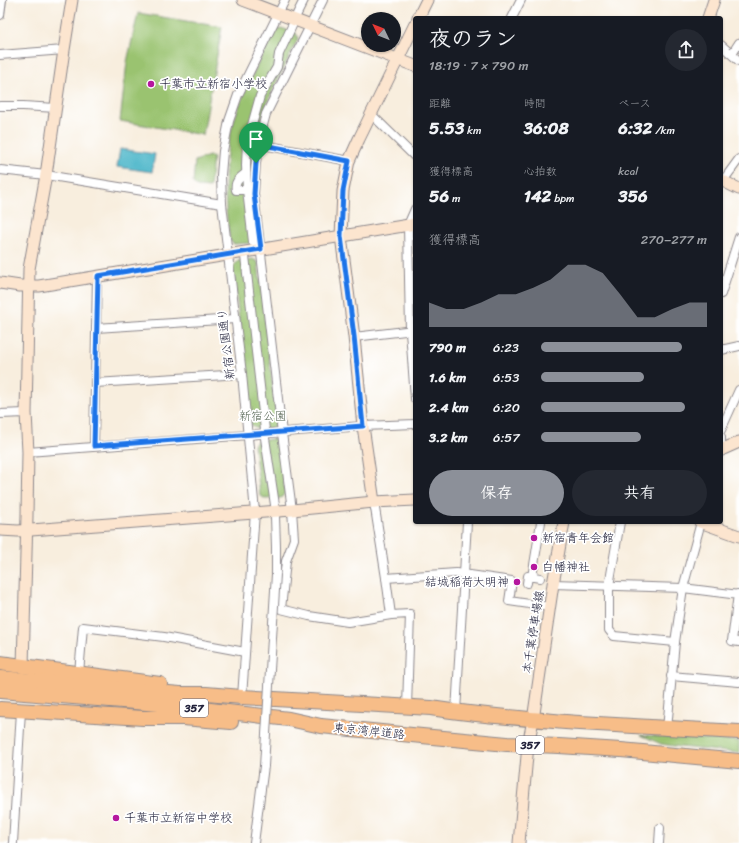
<!DOCTYPE html>
<html lang="ja">
<head>
<meta charset="utf-8">
<style>
  :root { --surface:#171b24; --page:#242831; --text:#f1f3f6; --muted:#9ea1a6; --accent:#8c9099 }
  body { margin:0; font-family:Sriracha,"Klee One",sans-serif; background:var(--page); color:var(--text); height:100vh; display:flex; flex-direction:column; font-size:15px; white-space:nowrap }
  * { box-sizing:border-box; margin:0 }
  p { font-size:13px; color:var(--muted) }
  .icon { flex:none; width:22px; height:22px; fill:none; stroke:currentColor; stroke-width:2; stroke-linecap:round; stroke-linejoin:round }
  .map { position:relative; flex:1; overflow:hidden }
  .drawer { position:absolute; left:413px; top:16px; width:310px; height:508px; display:flex; flex-direction:column; background:var(--surface); border-radius:4px; box-shadow:0 1px 3px #0004 }
  .drawer>* { flex:none }
  .needle { width:26px; rotate:313deg }
  .buttons { position:absolute; left:361px; top:12px; display:grid; gap:8px }
  .buttons a { display:grid; place-items:center; width:40px; height:40px; border-radius:50%; background:var(--surface); box-shadow:0 1px 3px #0004; font-size:20px }
  .pin { position:absolute; display:grid; place-items:center; width:34px; height:34px; color:#fff; margin:-41px -17px; border-radius:50% 50% 50% 0; rotate:-45deg; box-shadow:0 0 4px #0007 }
  .pin .icon { rotate:45deg }
  .round { display:grid; place-items:center; flex:none; width:42px; height:42px; border-radius:21px; background:var(--page) }
  .summary { display:flex; align-items:center; justify-content:space-between; height:68px; padding:0 16px }
  h1 { font-size:22px; font-weight:700; line-height:30px }
  .stats { display:grid; grid-template-columns:repeat(3,1fr); gap:6px; height:68px; padding:4px 16px }
  .stats div { display:grid; align-content:center }
  .stats b { font-size:17px; font-weight:700 }
  .stats small { font-size:11px; font-weight:400 }
  .stats p { font-size:11px }
  .chart { height:112px; padding:8px 16px }
  .chart p { display:flex; justify-content:space-between }
  .chart svg { width:100%; height:72px; margin-top:4px; fill:var(--accent); opacity:.7 }
  .action { display:flex; gap:8px; margin-top:auto; padding:8px 16px }
  .action a { flex:1; height:46px; border-radius:24px; background:var(--accent); color:#fff; font-size:16px; font-weight:700; line-height:46px; text-align:center }
  .action a+a { background:var(--page); color:var(--text) }
  ul { padding:0 16px; list-style:none; font-size:13px }
  li { display:grid; grid-template-columns:64px 48px 1fr; align-items:center; height:30px }
  li i { height:10px; border-radius:5px; background:var(--accent) }
  .map>svg:first-child { display:block }
  .green { fill:#9ac370; stroke:#5e7256 }
  .water { fill:#4cb6c9; stroke:#376c82 }
  .lines { fill:none; stroke-linecap:round; stroke-linejoin:round }
  .street-casing { stroke:#8d888c; stroke-width:10 }
  .secondary-casing { stroke:#8d888c; stroke-width:13 }
  .highway-casing { stroke:#8d888c; stroke-width:16 }
  .street { stroke:#fff; stroke-width:8 }
  .secondary { stroke:#fce5cf; stroke-width:11 }
  .highway { stroke:#f7bd88; stroke-width:14 }
  .street-bridge-casing { stroke:#8d888c; stroke-width:10; stroke-linecap:butt }
  .street-bridge { stroke:#fff; stroke-width:8 }
  .route-casing { stroke:#fff; stroke-width:8 }
  .route { stroke:#1a73e8; stroke-width:5 }
  .poi-dot { fill:#b5179e; stroke:#fff; stroke-width:1.5 }
  .labels { text-anchor:middle; dominant-baseline:central; stroke-width:3.5; stroke-linejoin:round; paint-order:stroke }
  .shield { fill:#fff; stroke:#646476; stroke-width:1 }
  .shield-label { font-size:11px; font-weight:bold; fill:#22223b }
  .poi-label { font-size:12px; fill:#22223b; stroke:#fff; text-anchor:start }
  .street-label { font-size:12px; fill:#22223b; stroke:#fff }
  .park-label { font-size:12px; fill:#526250; stroke:#fff }
</style>
</head>
<body>
<div class="map">
<svg width="739" height="843" viewBox="0 0 739 843">
  <rect width="100%" height="100%" fill="#fff"/>
  <filter id="ink" filterUnits="userSpaceOnUse"><feTurbulence type="fractalNoise" baseFrequency=".025" numOctaves="2"/><feDisplacementMap in="SourceGraphic" scale="8" xChannelSelector="R" yChannelSelector="G"/><feConvolveMatrix kernelMatrix="1 2 1 2 8 2 1 2 1" color-interpolation-filters="sRGB"/></filter>
  <filter id="wash" filterUnits="userSpaceOnUse"><feTurbulence type="fractalNoise" baseFrequency=".012" numOctaves="4" result="noise"/><feDisplacementMap in="SourceGraphic" scale="16" xChannelSelector="R" yChannelSelector="G"/><feGaussianBlur stdDeviation="0.9" result="paint"/><feColorMatrix in="noise" values="0 0 0 0 0 0 0 0 0 0 0 0 0 0 0 0 0 1.4 0 .05"/><feComposite in="paint" operator="in"/></filter>
  <g filter="url(#wash)">
    <rect width="100%" height="100%" fill="#f8eede"/>
    <g class="green">
      <path d="M 138,13 L 222,27 L 203,135 L 120,121 L 127,62 Z"/>
      <path d="M 281,28 L 296,33 L 298,39 C 282,72 263,105 255,141 C 252,151 252,161 251,172 C 250,195 251,219 252,243 L 234,244 L 230,241 C 228,226 225,207 225,192 C 225,171 226,149 232,128 C 241,94 259,62 275,30 Z"/>
      <path d="M 209,156 L 213,157 L 210,188 L 197,187 L 193,183 L 195,161 Z"/>
      <path d="M 253,259 L 258,262 L 277,422 L 273,428 L 257,429 L 251,425 L 233,267 L 238,261 Z"/>
      <path d="M 274,439 L 279,443 L 285,493 L 281,498 L 265,499 L 260,495 L 254,445 L 258,440 Z"/>
      <path d="M 641,735 L 739,741 L 739,753 L 680,747 L 661,744 Z"/>
    </g>
    <path class="water" d="M 120,149 L 155,154 L 152,172 L 117,167 Z"/>
  </g>
  <g filter="url(#ink)">
    <g class="lines">
      <g class="street-casing">
        <g id="street">
          <path d="M 323,0 L 266,114 L 258,144 L 256,163 L 254,194 L 282,433 L 292,510 L 294,539 L 286,561 L 281,609 L 309,616 L 348,622 L 391,615 L 410,614 L 407,707"/>
          <path d="M 297,14 L 304,0"/>
          <path d="M 0,15 L 2,0"/>
          <path d="M 512,18 L 521,0"/>
          <path d="M 721,45 L 739,61"/>
          <path d="M 732,54 L 739,43"/>
          <path d="M 0,55 L 64,50"/>
          <path d="M 0,106 L 23,106 L 56,108"/>
          <path d="M 371,114 L 415,157"/>
          <path d="M 258,144 L 349,161"/>
          <path d="M 0,170 L 46,175 L 222,204"/>
          <path d="M 246,173 C 240,178 234,181 236,190 L 247,190"/>
          <path d="M 723,181 L 739,159"/>
          <path d="M 415,209 L 408,225 L 410,331 L 415,399"/>
          <path d="M 253,242 L 247,190 L 246,165 L 247,143 L 260,96 L 277,67 L 279,54 L 292,26"/>
          <path d="M 245,256 L 265,430"/>
          <path d="M 721,294 L 739,237"/>
          <path d="M 96,328 L 235,319"/>
          <path d="M 354,337 L 414,330"/>
          <path d="M 721,350 L 739,346"/>
          <path d="M 95,383 L 242,374"/>
          <path d="M 0,414 L 26,413"/>
          <path d="M 721,430 L 739,390"/>
          <path d="M 721,437 L 721,452"/>
          <path d="M 265,438 L 275,505"/>
          <path d="M 94,446 L 97,276"/>
          <path d="M 28,452 L 363,426 L 415,424"/>
          <path d="M 374,502 L 386,578 L 391,615"/>
          <path d="M 275,516 L 276,547 L 276,574"/>
          <path d="M 620,522 L 609,586 L 609,630 L 614,636 L 675,642"/>
          <path d="M 532,577 L 541,522"/>
          <path d="M 386,578 L 456,573 L 512,581 L 509,601 L 550,607"/>
          <path d="M 527,583 L 528,576 L 540,578"/>
          <path d="M 553,584 L 683,588 L 739,595"/>
          <path d="M 738,594 L 732,641 L 739,642"/>
          <path d="M 79,673 L 83,627 L 164,637 L 245,652"/>
          <path d="M 671,676 L 739,682"/>
          <path d="M 242,697 L 255,512 L 242,374 L 222,204 L 221,175 L 223,151 L 229,121 L 238,95 L 285,0"/>
          <path d="M 456,712 L 467,522"/>
          <path d="M 667,729 L 675,642 L 683,588 L 701,522"/>
          <path d="M 13,843 L 21,711"/>
          <path d="M 254,843 L 264,766"/>
          <path d="M 659,843 L 660,828"/>
        </g>
      </g>
      <g class="secondary-casing">
        <g id="secondary">
          <path d="M 243,0 L 415,66"/>
          <path d="M 418,18 L 427,0"/>
          <path d="M 708,18 L 714,0"/>
          <path d="M 721,180 L 739,189"/>
          <path d="M 0,283 L 20,286 L 39,286 L 415,224"/>
          <path d="M 721,450 L 739,442"/>
          <path d="M 374,502 L 363,426 L 354,337 L 341,236 L 343,191 L 349,161 L 359,139 L 415,24"/>
          <path d="M 700,522 L 739,536"/>
          <path d="M 0,530 L 18,531 L 292,510 L 374,502 L 415,500"/>
          <path d="M 23,666 L 27,516 L 28,452 L 26,413 L 29,269 L 46,175 L 64,50 L 72,0"/>
          <path d="M 519,843 L 528,745 L 533,720 L 553,584 L 564,522"/>
        </g>
      </g>
      <g class="highway-casing">
        <g id="highway">
          <path d="M 0,663 L 160,684"/>
          <path d="M 0,678 L 180,694 L 206,694 L 242,697 L 431,708 C 481,716 531,719 580,723 C 633,726 686,729 739,732"/>
          <path d="M 0,691 L 159,704 L 289,719 L 321,726 L 422,736 L 507,744 L 559,746 L 621,750 L 739,761"/>
          <path d="M 0,709 L 143,718 L 183,718 L 231,722"/>
        </g>
      </g>
      <use href="#street" class="street"/>
      <use href="#secondary" class="secondary"/>
      <use href="#highway" class="highway"/>
      <g class="street-bridge-casing">
        <path id="street-bridge" d="M 264,766 L 276,574"/>
      </g>
      <use href="#street-bridge" class="street-bridge"/>
    </g>
  </g>
  <g class="lines" filter="url(#ink)">
    <g class="route-casing">
      <path id="route" d="M 258,144 L 349,161 L 343,191 L 341,236 L 354,336 L 363,426 L 94,446 L 98,276 L 261,249 L 254,194 L 256,163 Z"/>
    </g>
    <use href="#route" class="route"/>
  </g>
  <g class="poi-dot">
    <circle cx="151" cy="84" r="4"/>
    <circle cx="534" cy="538" r="4"/>
    <circle cx="534" cy="567" r="4"/>
    <circle cx="517" cy="582" r="4"/>
    <circle cx="116" cy="818" r="4"/>
  </g>
  <g class="labels">
    <g class="shield">
      <rect x="180" y="699" width="28" height="18" rx="3"/>
      <rect x="516" y="736" width="28" height="18" rx="3"/>
    </g>
    <g class="shield-label">
      <text x="194" y="708">357</text>
      <text x="530" y="745">357</text>
    </g>
    <g class="poi-label">
      <text x="159" y="84">千葉市立新宿小学校</text>
      <text x="542" y="538">新宿青年会館</text>
      <text x="542" y="567">白幡神社</text>
      <text x="509" y="582" text-anchor="end">結城稲荷大明神</text>
      <text x="124" y="818">千葉市立新宿中学校</text>
    </g>
    <g class="street-label">
      <text transform="translate(226 344) rotate(-97)">新宿公園通り</text>
      <text transform="translate(533 632) rotate(-81)">本千葉停車場線</text>
      <text transform="translate(369 731) rotate(6)">東京湾岸道路</text>
    </g>
    <g class="park-label">
      <text x="263" y="416">新宿公園</text>
    </g>
  </g>
</svg>
<div class="buttons">
<a><svg class="needle" viewBox="-14 -14 28 28"><path d="M0-13l5 13h-10z" fill="#e53935"/><path d="M0 13l5-13h-10z" fill="#9ea1a6"/></svg></a>
</div>
<div class="pin" style="left:256px;top:163px;background:#1e9e55"><svg class="icon" aria-label="arrive" viewBox="0 0 24 24"><path d="M6 21V4h12l-3 4 3 4H6"/></svg></div>
<section class="drawer">
<div class="summary"><div><h1>夜のラン</h1><p>18:19 · 7 × 790 m</p></div><a class="round"><svg class="icon" aria-label="share" viewBox="0 0 24 24"><path d="M12 15V3M7 8l5-5 5 5M5 13v7h14v-7"/></svg></a></div>
<div class="stats">
<div><p>距離</p><b>5.53<small> km</small></b></div>
<div><p>時間</p><b>36:08</b></div>
<div><p>ペース</p><b>6:32<small> /km</small></b></div>
</div>
<div class="stats">
<div><p>獲得標高</p><b>56<small> m</small></b></div>
<div><p>心拍数</p><b>142<small> bpm</small></b></div>
<div><p>kcal</p><b>356</b></div>
</div>
<div class="chart"><p><span>獲得標高</span>270–277 m</p>
<svg viewBox="0 0 160 44" preserveAspectRatio="none"><path d="M0 44V29L10 33L20 33L30 29L40 24L50 24L60 20L70 15L80 6L90 6L100 11L110 24L120 38L130 38L140 33L150 29L160 29V44z"/></svg>
</div>
<ul>
<li><b>790 m</b>6:23<i style="width:85%"></i></li>
<li><b>1.6 km</b>6:53<i style="width:62%"></i></li>
<li><b>2.4 km</b>6:20<i style="width:87%"></i></li>
<li><b>3.2 km</b>6:57<i style="width:60%"></i></li>
</ul>
<div class="action"><a>保存</a><a>共有</a></div>
</section>
</div>
</body>
</html>
